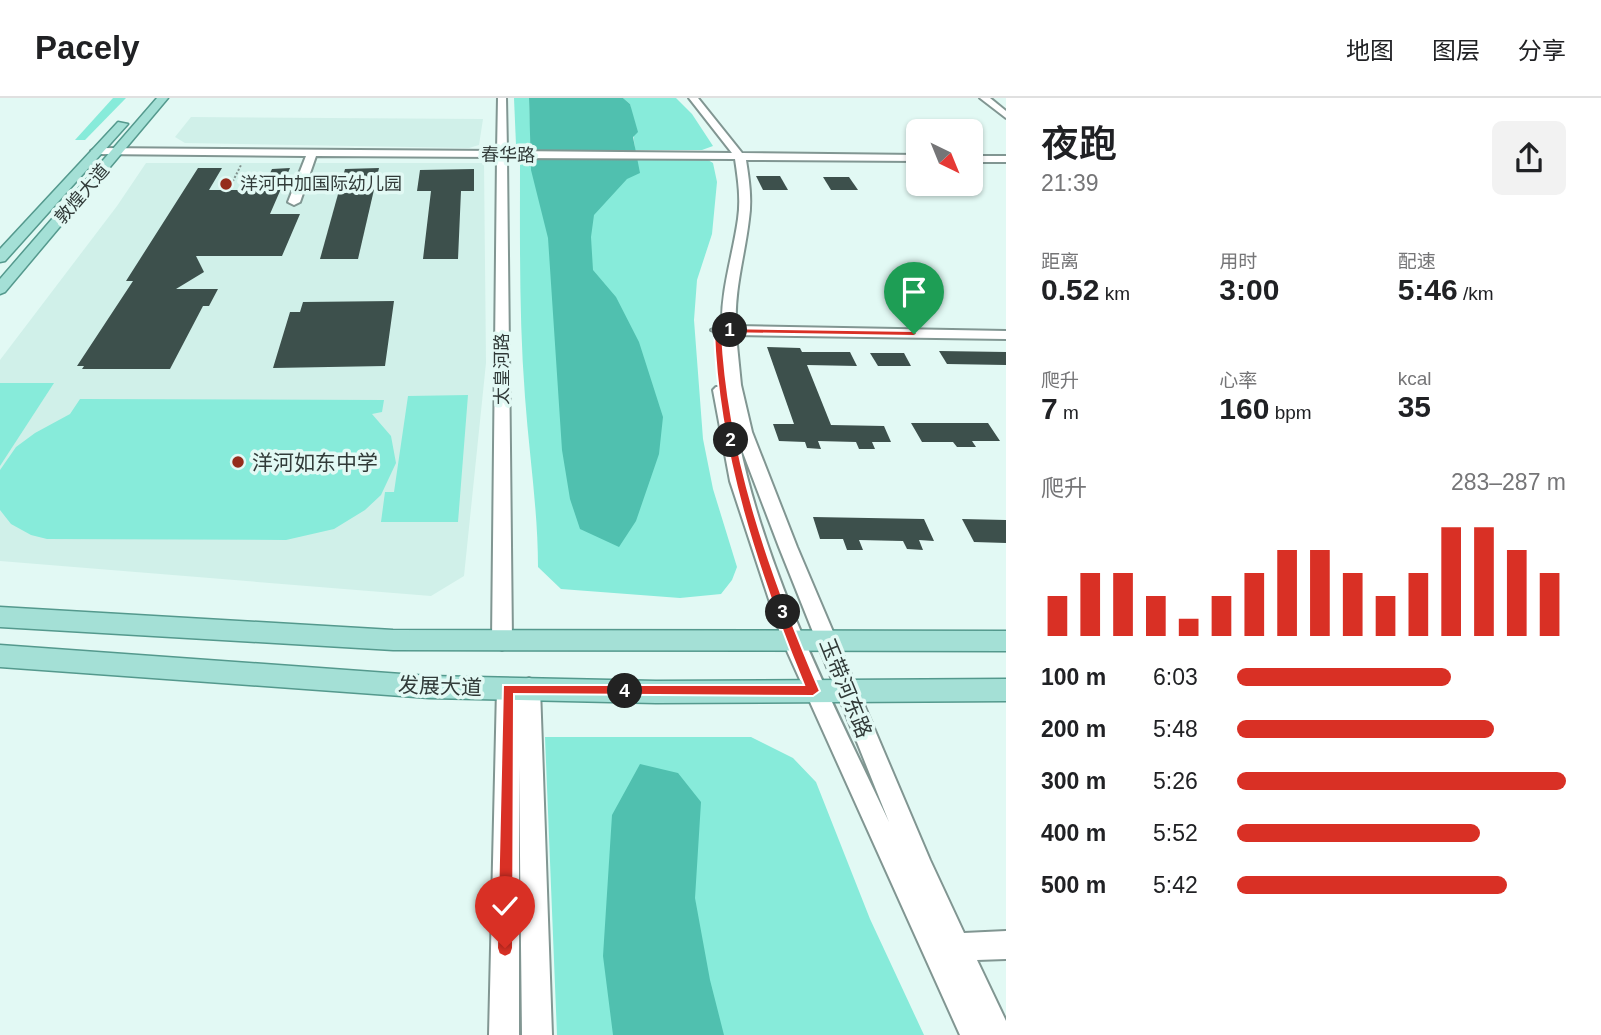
<!DOCTYPE html>
<html lang="zh">
<head>
<meta charset="utf-8">
<style>
  :root { --surface:#fff; --page:#f2f2f2; --text:#202124; --muted:#757577; --line:#e0e0e0; --accent:#d93025 }
  body { margin:0; font-family:Helvetica,"Noto Sans SC",sans-serif; background:var(--page); color:var(--text); height:100vh; display:flex; flex-direction:column; font-size:26px; white-space:nowrap }
  * { box-sizing:border-box; margin:0 }
  p { font-size:23px; color:var(--muted) }
  .icon { flex:none; width:38px; height:38px; fill:none; stroke:currentColor; stroke-width:2; stroke-linecap:round; stroke-linejoin:round }
  .map { position:relative; flex:1; overflow:hidden }
  .sheet { display:flex; flex-direction:column; background:var(--surface); width:595px }
  .sheet>* { flex:none }
  .needle { width:46px; rotate:137deg }
  .controls { position:absolute; left:906px; top:21px; display:grid; gap:14px }
  .controls a { display:grid; place-items:center; width:77px; height:77px; border-radius:10px; background:var(--surface); box-shadow:0 2px 5px #0004; font-size:35px }
  .pin { position:absolute; display:grid; place-items:center; width:60px; height:60px; color:#fff; margin:-72px -30px; border-radius:50% 50% 50% 0; rotate:-45deg; box-shadow:0 0 7px #0007 }
  .pin .icon { rotate:45deg }
  .km { position:absolute; width:35px; height:35px; margin:-18px; border-radius:50%; background:#222; color:#fff; font-size:19px; line-height:35px; text-align:center }
  .round { display:grid; place-items:center; flex:none; width:74px; height:74px; border-radius:10px; background:var(--page) }
  .head { display:flex; align-items:center; justify-content:space-between; height:119px; padding:0 35px }
  h1 { font-size:38px; font-weight:600; line-height:52px }
  .stats { display:grid; grid-template-columns:repeat(3,1fr); gap:10px; height:119px; padding:7px 35px }
  .stats div { display:grid; align-content:center }
  .stats b { font-size:30px; font-weight:600 }
  .stats small { font-size:19px; font-weight:400 }
  .stats p { font-size:19px }
  .chart { height:196px; padding:14px 35px }
  .chart p { display:flex; justify-content:space-between }
  .chart svg { width:100%; height:126px; margin-top:7px; stroke:var(--accent); stroke-width:6 }
  ul { padding:0 35px; list-style:none; font-size:23px }
  li { display:grid; grid-template-columns:112px 84px 1fr; align-items:center; height:52px }
  li i { height:18px; border-radius:9px; background:var(--accent) }
  header { display:flex; align-items:center; gap:42px; box-sizing:border-box; height:98px; padding:0 35px; background:var(--surface); border-bottom:2px solid var(--line) }
  header strong { font-size:33px }
  nav { display:flex; gap:38px; margin-inline-start:auto; font-size:24px }
  main { display:flex; flex:1; min-height:0 }
  .map>svg:first-child { display:block }
  .built { fill:#d0f0e9 }
  .green { fill:#87ebda }
  .water { fill:#50c0af }
  .building { fill:#3d504c }
  .lines { fill:none; stroke-linecap:round; stroke-linejoin:round }
  .minor-casing { stroke:#819692; stroke-width:4 }
  .major-casing { stroke:#54998d; stroke-width:3 }
  .path { stroke:#82928e; stroke-width:2; stroke-dasharray:2 2; stroke-linecap:butt }
  .minor { fill:#fff; fill-rule:evenodd }
  .major { fill:#a4e0d6; fill-rule:evenodd }
  .route { fill:#d93025; stroke:#fff; stroke-width:2 }
  .poi-dot { fill:#952c1b; stroke:#e2f9f4; stroke-width:2.5 }
  .labels { text-anchor:middle; dominant-baseline:central; stroke-width:7; stroke-linejoin:round; paint-order:stroke }
  .far-street-label { font-size:18px; fill:#313a38; stroke:#e2f9f4 }
  .far-poi-label { font-size:18px; fill:#313a38; stroke:#e2f9f4; text-anchor:start }
  .poi-label { font-size:21px; fill:#313a38; stroke:#e2f9f4; text-anchor:start }
  .street-label { font-size:21px; fill:#313a38; stroke:#e2f9f4 }
</style>
</head>
<body>
<header>
<strong>Pacely</strong>
<nav><a>地图</a><a>图层</a><a>分享</a></nav>
</header>
<main>
<div class="map">
<svg width="1006" height="937" viewBox="0 0 1006 937">
  <rect width="100%" height="100%" fill="#e2f9f4"/>
  <g class="built">
    <path d="M 191,19 L 483,21 L 479,47 L 469,50 L 185,45 L 175,39 Z"/>
    <path d="M 146,65 L 484,65 L 486,265 L 464,478 L 431,498 L 0,463 L 0,262 L 117,108 Z"/>
  </g>
  <g class="green">
    <path d="M 113,0 L 126,0 L 85,42 L 75,42 Z"/>
    <path d="M 514,0 L 529,0 L 531,50 L 516,47 Z"/>
    <path d="M 623,0 L 676,0 L 692,16 L 713,48 L 702,52 L 635,52 L 630,6 Z"/>
    <path d="M 528,59 L 708,62 L 713,65 L 717,84 L 712,136 L 697,182 L 694,222 L 703,341 L 713,391 L 737,469 L 732,482 L 721,496 L 680,500 L 561,491 L 538,469 C 538,412 529,356 525,299 C 519,221 520,143 520,64 Z"/>
    <path d="M 0,285 L 54,285 L 0,368 Z"/>
    <path d="M 468,297 L 458,424 L 381,424 L 385,394 L 394,394 L 408,298 Z"/>
    <path d="M 80,301 L 384,302 L 382,314 L 372,316 L 391,338 L 396,365 L 381,397 L 365,412 L 334,431 L 286,442 L 47,441 L 31,437 L 11,426 L 0,412 L 0,372 L 16,349 L 35,335 L 70,316 Z"/>
    <path d="M 545,639 L 751,639 L 793,660 L 816,684 L 870,821 L 924,937 L 557,937 Z"/>
  </g>
  <g class="water">
    <path d="M 529,0 L 623,0 L 630,6 L 638,34 L 633,39 L 640,75 L 627,81 L 594,117 L 591,139 L 593,172 L 616,199 L 639,244 L 663,319 L 659,356 L 636,423 L 619,449 L 580,431 L 570,401 L 562,352 L 548,140 L 531,72 Z"/>
    <path d="M 640,666 L 678,675 L 701,704 L 695,800 L 710,882 L 724,937 L 613,937 L 603,858 L 612,717 Z"/>
  </g>
  <g class="building">
    <path d="M 198,70 L 222,70 L 209,92 L 262,92 L 272,71 L 290,70 L 270,116 L 300,116 L 282,158 L 196,158 L 204,174 L 176,191 L 218,191 L 209,208 L 203,208 L 170,271 L 82,271 L 84,268 L 77,268 L 133,183 L 126,183 Z"/>
    <path d="M 379,70 L 358,161 L 320,161 L 345,71 Z"/>
    <path d="M 474,71 L 474,93 L 461,93 L 458,161 L 423,161 L 431,93 L 417,93 L 420,72 Z"/>
    <path d="M 756,78 L 780,78 L 788,92 L 763,92 Z"/>
    <path d="M 823,79 L 849,79 L 858,92 L 831,92 Z"/>
    <path d="M 394,203 L 385,268 L 273,270 L 290,214 L 300,214 L 303,204 Z"/>
    <path d="M 767,249 L 800,250 L 802,254 L 850,254 L 857,268 L 807,267 L 831,327 L 884,328 L 891,344 L 872,344 L 875,351 L 859,351 L 856,344 L 818,343 L 821,351 L 807,350 L 805,344 L 779,343 L 773,326 L 794,326 Z"/>
    <path d="M 939,253 L 1006,254 L 1006,267 L 947,266 Z"/>
    <path d="M 870,255 L 904,255 L 911,268 L 878,268 Z"/>
    <path d="M 911,325 L 988,325 L 1000,343 L 972,343 L 976,349 L 957,349 L 953,344 L 922,344 Z"/>
    <path d="M 813,419 L 924,421 L 934,443 L 919,442 L 923,452 L 907,451 L 903,443 L 859,442 L 863,452 L 847,452 L 843,441 L 820,441 Z"/>
    <path d="M 962,421 L 1006,422 L 1006,445 L 974,444 Z"/>
  </g>
  <g class="lines">
    <g class="minor-casing">
      <g id="minor">
        <path d="M 498,0 L 506,0 L 507,53 L 732,55 L 689,0 L 698,0 L 742,55 L 919,57 L 919,63 L 746,62 C 749,81 752,101 749,121 C 745,157 734,191 736,228 L 1006,233 L 1006,241 L 736,237 L 741,287 L 752,334 L 797,449 L 930,762 L 964,835 L 1006,833 L 1006,861 L 977,862 L 1006,923 L 1006,937 L 960,937 L 783,544 L 730,383 L 713,292 L 716,289 L 726,289 L 722,236 L 711,232 L 722,228 C 721,191 733,157 738,121 C 741,101 738,81 735,61 L 507,60 L 512,543 L 509,549 L 502,552 L 495,549 L 492,543 L 497,59 L 316,58 L 300,104 L 294,107 L 288,104 L 306,58 L 96,56 L 91,53 L 96,50 L 497,53 ZM 739,344 L 779,449 L 889,724 C 831,601 767,478 739,344 Z"/>
        <path d="M 980,0 L 990,0 L 1006,13 L 1006,20 Z"/>
        <rect x="971" y="58" width="35" height="6"/>
        <path d="M 529,580 L 537,583 L 540,590 L 552,937 L 522,937 L 519,667 L 519,937 L 489,937 L 497,591 L 500,584 L 508,581 L 516,584 L 518,589 L 521,583 Z"/>
      </g>
    </g>
    <g class="major-casing">
      <g id="major">
        <path d="M 157,0 L 168,0 L 5,194 L 0,196 L 0,181 Z"/>
        <path d="M 118,24 L 128,26 L 5,163 L 0,164 L 0,151 Z"/>
        <path d="M 0,509 L 393,532 L 1006,533 L 1006,553 L 393,552 L 0,529 Z"/>
        <path d="M 0,547 L 429,578 L 656,583 L 1006,581 L 1006,603 L 656,605 L 429,600 L 0,569 Z"/>
      </g>
    </g>
    <path class="path" d="M 231,87 L 241,67"/>
    <use href="#minor" class="minor"/>
    <use href="#major" class="major"/>
  </g>
  <path class="route" d="M 718,230 L 914,233 L 918,236 L 914,238 L 722,235 C 728,359 771,479 820,593 L 813,598 L 514,596 L 513,850 L 511,856 L 505,859 L 499,856 L 497,850 L 503,587 L 804,587 C 758,474 718,355 714,232 Z"/>
  <g class="poi-dot">
    <circle cx="226" cy="86" r="7"/>
    <circle cx="238" cy="364" r="7"/>
  </g>
  <g class="labels">
    <g class="far-street-label">
      <text transform="translate(508 57) rotate(1)">春华路</text>
      <text transform="translate(82 96) rotate(-49)">敦煌大道</text>
      <text transform="translate(502 271) rotate(-90)">太皇河路</text>
    </g>
    <g class="far-poi-label">
      <text x="240" y="86">洋河中加国际幼儿园</text>
    </g>
    <g class="poi-label">
      <text x="252" y="364">洋河如东中学</text>
    </g>
    <g class="street-label">
      <text transform="translate(440 588) rotate(2)">发展大道</text>
      <text transform="translate(846 590) rotate(68)">玉带河东路</text>
    </g>
  </g>
</svg>
<div class="controls">
<a><svg class="needle" viewBox="-14 -14 28 28"><path d="M0-13l5 13h-10z" fill="#e53935"/><path d="M0 13l5-13h-10z" fill="#757577"/></svg></a>
</div>
<div class="pin" style="left:914px;top:236px;background:#1e9e55"><svg class="icon" aria-label="arrive" viewBox="0 0 24 24"><path d="M6 21V4h12l-3 4 3 4H6"/></svg></div>
<div class="pin" style="left:505px;top:850px;background:#d93025"><svg class="icon" aria-label="check" viewBox="0 0 24 24"><path d="M5 12l5 5 9-10"/></svg></div>
<b class="km" style="left:730px;top:232px">1</b>
<b class="km" style="left:731px;top:342px">2</b>
<b class="km" style="left:783px;top:514px">3</b>
<b class="km" style="left:625px;top:593px">4</b>
</div>
<section class="sheet">
<div class="head"><div><h1>夜跑</h1><p>21:39</p></div><a class="round"><svg class="icon" aria-label="share" viewBox="0 0 24 24"><path d="M12 15V3M7 8l5-5 5 5M5 13v7h14v-7"/></svg></a></div>
<div class="stats">
<div><p>距离</p><b>0.52<small> km</small></b></div>
<div><p>用时</p><b>3:00</b></div>
<div><p>配速</p><b>5:46<small> /km</small></b></div>
</div>
<div class="stats">
<div><p>爬升</p><b>7<small> m</small></b></div>
<div><p>心率</p><b>160<small> bpm</small></b></div>
<div><p>kcal</p><b>35</b></div>
</div>
<div class="chart"><p><span>爬升</span>283–287 m</p>
<svg viewBox="0 0 160 44" preserveAspectRatio="none"><path d="M5 44V30M15 44V22M25 44V22M35 44V30M45 44V38M55 44V30M65 44V22M75 44V14M85 44V14M95 44V22M105 44V30M115 44V22M125 44V6M135 44V6M145 44V14M155 44V22"/></svg>
</div>
<ul>
<li><b>100 m</b>6:03<i style="width:65%"></i></li>
<li><b>200 m</b>5:48<i style="width:78%"></i></li>
<li><b>300 m</b>5:26<i style="width:100%"></i></li>
<li><b>400 m</b>5:52<i style="width:74%"></i></li>
<li><b>500 m</b>5:42<i style="width:82%"></i></li>
</ul>
</section>
</main>
</body>
</html>
